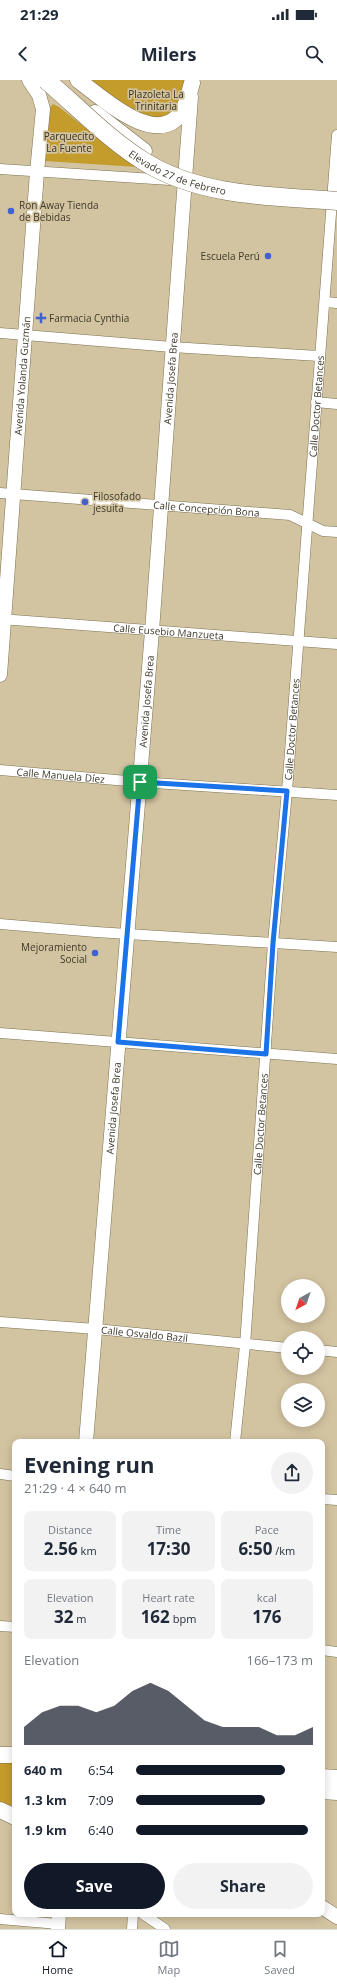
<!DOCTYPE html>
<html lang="en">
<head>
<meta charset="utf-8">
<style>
  :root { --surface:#fff; --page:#f2f2f3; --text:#1f2937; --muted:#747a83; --line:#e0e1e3; --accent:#111827 }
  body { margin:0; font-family:"Open Sans",sans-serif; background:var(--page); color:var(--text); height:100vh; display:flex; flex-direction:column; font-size:15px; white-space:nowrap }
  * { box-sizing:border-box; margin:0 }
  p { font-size:13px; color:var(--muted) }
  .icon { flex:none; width:22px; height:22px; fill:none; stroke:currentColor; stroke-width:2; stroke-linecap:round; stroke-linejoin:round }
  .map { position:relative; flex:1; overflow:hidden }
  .side { position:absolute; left:12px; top:1359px; width:313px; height:478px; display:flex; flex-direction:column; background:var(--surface); border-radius:8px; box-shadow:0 2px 10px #0003 }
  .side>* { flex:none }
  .needle { width:26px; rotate:220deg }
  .fabs { position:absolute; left:281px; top:1199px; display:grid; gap:8px }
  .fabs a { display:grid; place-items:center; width:44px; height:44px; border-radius:50%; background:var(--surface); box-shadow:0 2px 10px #0003; font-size:20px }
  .pin { position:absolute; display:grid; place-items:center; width:34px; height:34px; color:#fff; margin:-17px; border-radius:8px; box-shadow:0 2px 6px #0006 }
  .round { display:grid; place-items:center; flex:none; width:42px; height:42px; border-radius:21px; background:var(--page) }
  .summary { display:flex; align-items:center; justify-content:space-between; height:68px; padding:0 12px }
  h1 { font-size:22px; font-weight:700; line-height:30px }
  .stats { display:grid; grid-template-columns:repeat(3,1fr); gap:6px; height:68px; padding:4px 12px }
  .stats div { display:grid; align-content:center; border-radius:8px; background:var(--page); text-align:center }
  .stats b { font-size:17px; font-weight:700 }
  .stats small { font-size:11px; font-weight:400 }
  .stats p { font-size:11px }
  .chart { height:112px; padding:8px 12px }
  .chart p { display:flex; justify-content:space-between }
  .chart svg { width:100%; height:72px; margin-top:4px; fill:var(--accent); opacity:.7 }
  .cta { display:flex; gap:8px; margin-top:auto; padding:8px 12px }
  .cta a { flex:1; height:46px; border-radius:24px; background:var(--accent); color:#fff; font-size:16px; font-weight:700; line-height:46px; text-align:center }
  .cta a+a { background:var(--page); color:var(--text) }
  ul { padding:0 12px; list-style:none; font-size:13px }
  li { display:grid; grid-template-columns:64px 48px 1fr; align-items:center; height:30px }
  li i { height:10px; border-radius:5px; background:var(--accent) }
  .status { display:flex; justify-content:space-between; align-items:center; height:28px; padding:0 20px; background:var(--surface); direction:ltr }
  .status svg { height:11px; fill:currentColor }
  header { display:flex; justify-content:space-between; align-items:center; height:52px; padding:0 12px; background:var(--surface); font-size:18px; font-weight:700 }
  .tab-bar { display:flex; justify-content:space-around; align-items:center; height:56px; border-top:1px solid var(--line); background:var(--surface); font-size:11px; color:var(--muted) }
  .tab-bar a { display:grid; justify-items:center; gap:2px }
  .tab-bar .on { color:var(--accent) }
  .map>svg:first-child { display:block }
  .green { fill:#c49c2b }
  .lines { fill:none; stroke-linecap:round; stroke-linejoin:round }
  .minor-casing { stroke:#7e7150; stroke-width:11 }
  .secondary-casing { stroke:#7e7150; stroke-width:15 }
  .primary-casing { stroke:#7e7150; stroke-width:17 }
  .minor { stroke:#fff; stroke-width:10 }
  .secondary { stroke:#fff; stroke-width:14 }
  .primary { stroke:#fff; stroke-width:16 }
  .motorway-bridge-casing { stroke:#7e7150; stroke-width:19; stroke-linecap:butt }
  .motorway-bridge { stroke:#fff; stroke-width:18 }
  .route-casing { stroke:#fff; stroke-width:8 }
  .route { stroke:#1a73e8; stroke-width:5 }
  .poi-dot { fill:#4160d2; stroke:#d3c4a1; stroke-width:1.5 }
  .labels { text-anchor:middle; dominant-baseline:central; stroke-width:3.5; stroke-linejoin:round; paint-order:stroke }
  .park-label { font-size:10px; fill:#38301a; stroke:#d3c4a1 }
  .street-label { font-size:10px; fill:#3e382a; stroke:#d3c4a1 }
  .poi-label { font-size:10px; fill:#3e382a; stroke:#d3c4a1; text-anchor:start }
</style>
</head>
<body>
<div class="status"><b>21:29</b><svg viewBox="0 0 49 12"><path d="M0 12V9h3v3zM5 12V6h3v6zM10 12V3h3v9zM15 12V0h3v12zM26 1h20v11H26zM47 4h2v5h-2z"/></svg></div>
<header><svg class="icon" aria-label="back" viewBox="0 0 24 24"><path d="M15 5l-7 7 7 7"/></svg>Milers<svg class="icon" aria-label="search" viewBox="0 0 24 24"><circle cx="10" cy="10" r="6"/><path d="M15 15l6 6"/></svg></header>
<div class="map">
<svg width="337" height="1849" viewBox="0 0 337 1849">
  <rect width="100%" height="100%" fill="#d3c4a1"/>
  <g class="green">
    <path d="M 86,0 L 188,0 L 183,25 L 168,38 L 142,38 Z"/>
    <path d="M 53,24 L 59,27 L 120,75 L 137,87 L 45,81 L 49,28 Z"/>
    <path d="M 0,1682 L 15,1683 L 15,1733 L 0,1726 Z"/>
  </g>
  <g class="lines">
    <g class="minor-casing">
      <g id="minor">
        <path d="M 0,89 L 170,100"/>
        <path d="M 325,222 L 337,223"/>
        <path d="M 0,253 L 172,267 L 319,276"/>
        <path d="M 316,322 L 337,324"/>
        <path id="s1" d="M 0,413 L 290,435 L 323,451 L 337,452"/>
        <path id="s2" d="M 0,539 L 337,564"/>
        <path id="s3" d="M 0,690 L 139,702 L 337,715"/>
        <path d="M 0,844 L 96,852 L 337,867"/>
        <path d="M 0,953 L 337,979"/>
        <path id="s4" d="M 0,1242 L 96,1249 L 288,1268"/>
        <path d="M 318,1270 L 337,1272"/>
        <path id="s5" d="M 235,1362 L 245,1265 L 273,863 L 287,711 L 337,55"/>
        <path d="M 0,1394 L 15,1396"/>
        <path d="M 322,1419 L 337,1420"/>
        <path d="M 0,1546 L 15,1547"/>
        <path d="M 322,1570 L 337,1572"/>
        <path d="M 143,1834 L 165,1849"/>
        <path d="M 0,1839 L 58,1844"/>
        <path d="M 132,1849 L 133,1834"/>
      </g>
    </g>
    <g class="secondary-casing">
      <g id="secondary">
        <path id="s6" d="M 0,595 L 37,92 L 43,29 L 39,15 L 29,0"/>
        <path id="s7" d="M 86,1362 L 152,551 L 191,17"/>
        <path d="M 322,1827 L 337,1837"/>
        <path d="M 58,1849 L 59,1834"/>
      </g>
    </g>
    <g class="primary-casing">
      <g id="primary">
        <path d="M 78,0 C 103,18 158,71 183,30 C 188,22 189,12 192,3"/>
        <path d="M 95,33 L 144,71"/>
        <path d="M 0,1675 L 15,1675"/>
        <path d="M 322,1697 L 337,1698"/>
        <path d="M 322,1711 L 337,1712"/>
        <path d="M 0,1730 L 15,1737"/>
      </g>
    </g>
    <use href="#minor" class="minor"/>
    <use href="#secondary" class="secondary"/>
    <use href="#primary" class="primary"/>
    <g class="motorway-bridge-casing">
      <g id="motorway-bridge">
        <path id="s8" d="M 46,0 C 78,27 109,60 145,82 C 202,117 272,116 337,121"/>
      </g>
    </g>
    <use href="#motorway-bridge" class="motorway-bridge"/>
  </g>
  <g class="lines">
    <g class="route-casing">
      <path id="route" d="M 140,702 L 287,711 L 273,863 L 266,974 L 118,962 Z"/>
    </g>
    <use href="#route" class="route"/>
  </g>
  <g class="poi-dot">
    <circle cx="11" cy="131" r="4"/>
    <circle cx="268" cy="176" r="4"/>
    <path d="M39 232h4v4h4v4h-4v4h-4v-4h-4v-4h4z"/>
    <circle cx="85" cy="422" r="4"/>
    <circle cx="95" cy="873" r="4"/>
  </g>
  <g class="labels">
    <g class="park-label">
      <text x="156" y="14">Plazoleta La<tspan x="156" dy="12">Trinitaria</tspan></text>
      <text x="69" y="56">Parquecito<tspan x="69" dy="12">La Fuente</tspan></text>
    </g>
    <g class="street-label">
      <text stroke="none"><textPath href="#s8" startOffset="163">Elevado 27 de Febrero</textPath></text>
      <text stroke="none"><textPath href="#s6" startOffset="300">Avenida Yolanda Guzmán</textPath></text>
      <text stroke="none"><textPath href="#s7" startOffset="1067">Avenida Josefa Brea</textPath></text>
      <text stroke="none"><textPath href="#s5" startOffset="1039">Calle Doctor Betances</textPath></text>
      <text stroke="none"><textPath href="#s1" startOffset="207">Calle Concepción Bona</textPath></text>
      <text stroke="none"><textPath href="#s2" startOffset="169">Calle Eusebio Manzueta</textPath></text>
      <text stroke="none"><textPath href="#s7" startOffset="743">Avenida Josefa Brea</textPath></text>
      <text stroke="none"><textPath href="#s5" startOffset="715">Calle Doctor Betances</textPath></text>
      <text stroke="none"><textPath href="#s3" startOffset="61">Calle Manuela Díez</textPath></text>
      <text stroke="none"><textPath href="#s7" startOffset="335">Avenida Josefa Brea</textPath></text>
      <text stroke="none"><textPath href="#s5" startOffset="319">Calle Doctor Betances</textPath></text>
      <text stroke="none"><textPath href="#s4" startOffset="145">Calle Osvaldo Bazil</textPath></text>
    </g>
    <g class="poi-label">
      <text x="19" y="125">Ron Away Tienda<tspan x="19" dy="12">de Bebidas</tspan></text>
      <text x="260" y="176" text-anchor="end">Escuela Perú</text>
      <text x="49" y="238">Farmacia Cynthia</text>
      <text x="93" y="416">Filosofado<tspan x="93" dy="12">jesuita</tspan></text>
      <text x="87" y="867" text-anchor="end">Mejoramiento<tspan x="87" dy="12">Social</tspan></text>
    </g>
  </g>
</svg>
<div class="fabs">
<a><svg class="needle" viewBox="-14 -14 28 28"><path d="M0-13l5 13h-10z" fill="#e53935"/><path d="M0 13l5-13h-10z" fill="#747a83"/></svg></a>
<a><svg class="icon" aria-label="locate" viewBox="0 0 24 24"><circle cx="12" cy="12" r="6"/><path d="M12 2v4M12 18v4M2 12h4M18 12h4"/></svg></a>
<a><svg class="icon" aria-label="layers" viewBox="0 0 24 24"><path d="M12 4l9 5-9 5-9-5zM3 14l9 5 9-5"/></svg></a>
</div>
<div class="pin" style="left:140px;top:702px;background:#1e9e55"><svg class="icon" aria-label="arrive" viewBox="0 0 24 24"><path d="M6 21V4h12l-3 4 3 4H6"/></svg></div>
<section class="side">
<div class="summary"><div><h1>Evening run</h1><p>21:29 · 4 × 640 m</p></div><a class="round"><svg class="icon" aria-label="share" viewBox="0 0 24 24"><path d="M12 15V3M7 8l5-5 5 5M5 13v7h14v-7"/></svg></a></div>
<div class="stats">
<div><p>Distance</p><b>2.56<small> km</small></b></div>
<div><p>Time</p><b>17:30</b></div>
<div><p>Pace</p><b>6:50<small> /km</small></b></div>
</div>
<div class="stats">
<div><p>Elevation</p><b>32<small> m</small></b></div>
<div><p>Heart rate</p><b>162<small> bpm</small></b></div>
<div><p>kcal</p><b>176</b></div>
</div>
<div class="chart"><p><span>Elevation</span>166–173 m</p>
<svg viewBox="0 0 160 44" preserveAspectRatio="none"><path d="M0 44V33L10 24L20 20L30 20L40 24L50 20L60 11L70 6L80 11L90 20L100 29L110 33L120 33L130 33L140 38L150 38L160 33V44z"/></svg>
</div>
<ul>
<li><b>640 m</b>6:54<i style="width:84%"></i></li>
<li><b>1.3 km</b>7:09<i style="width:73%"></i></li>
<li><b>1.9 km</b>6:40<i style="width:97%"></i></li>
</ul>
<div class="cta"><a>Save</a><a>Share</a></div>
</section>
</div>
<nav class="tab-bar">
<a class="on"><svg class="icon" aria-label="home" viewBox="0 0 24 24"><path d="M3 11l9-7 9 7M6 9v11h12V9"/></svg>Home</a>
<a><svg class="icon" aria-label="map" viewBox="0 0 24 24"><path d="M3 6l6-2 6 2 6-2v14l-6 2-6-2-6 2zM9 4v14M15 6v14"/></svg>Map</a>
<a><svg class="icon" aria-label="saved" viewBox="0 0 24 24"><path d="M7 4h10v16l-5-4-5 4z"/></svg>Saved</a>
</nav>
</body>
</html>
